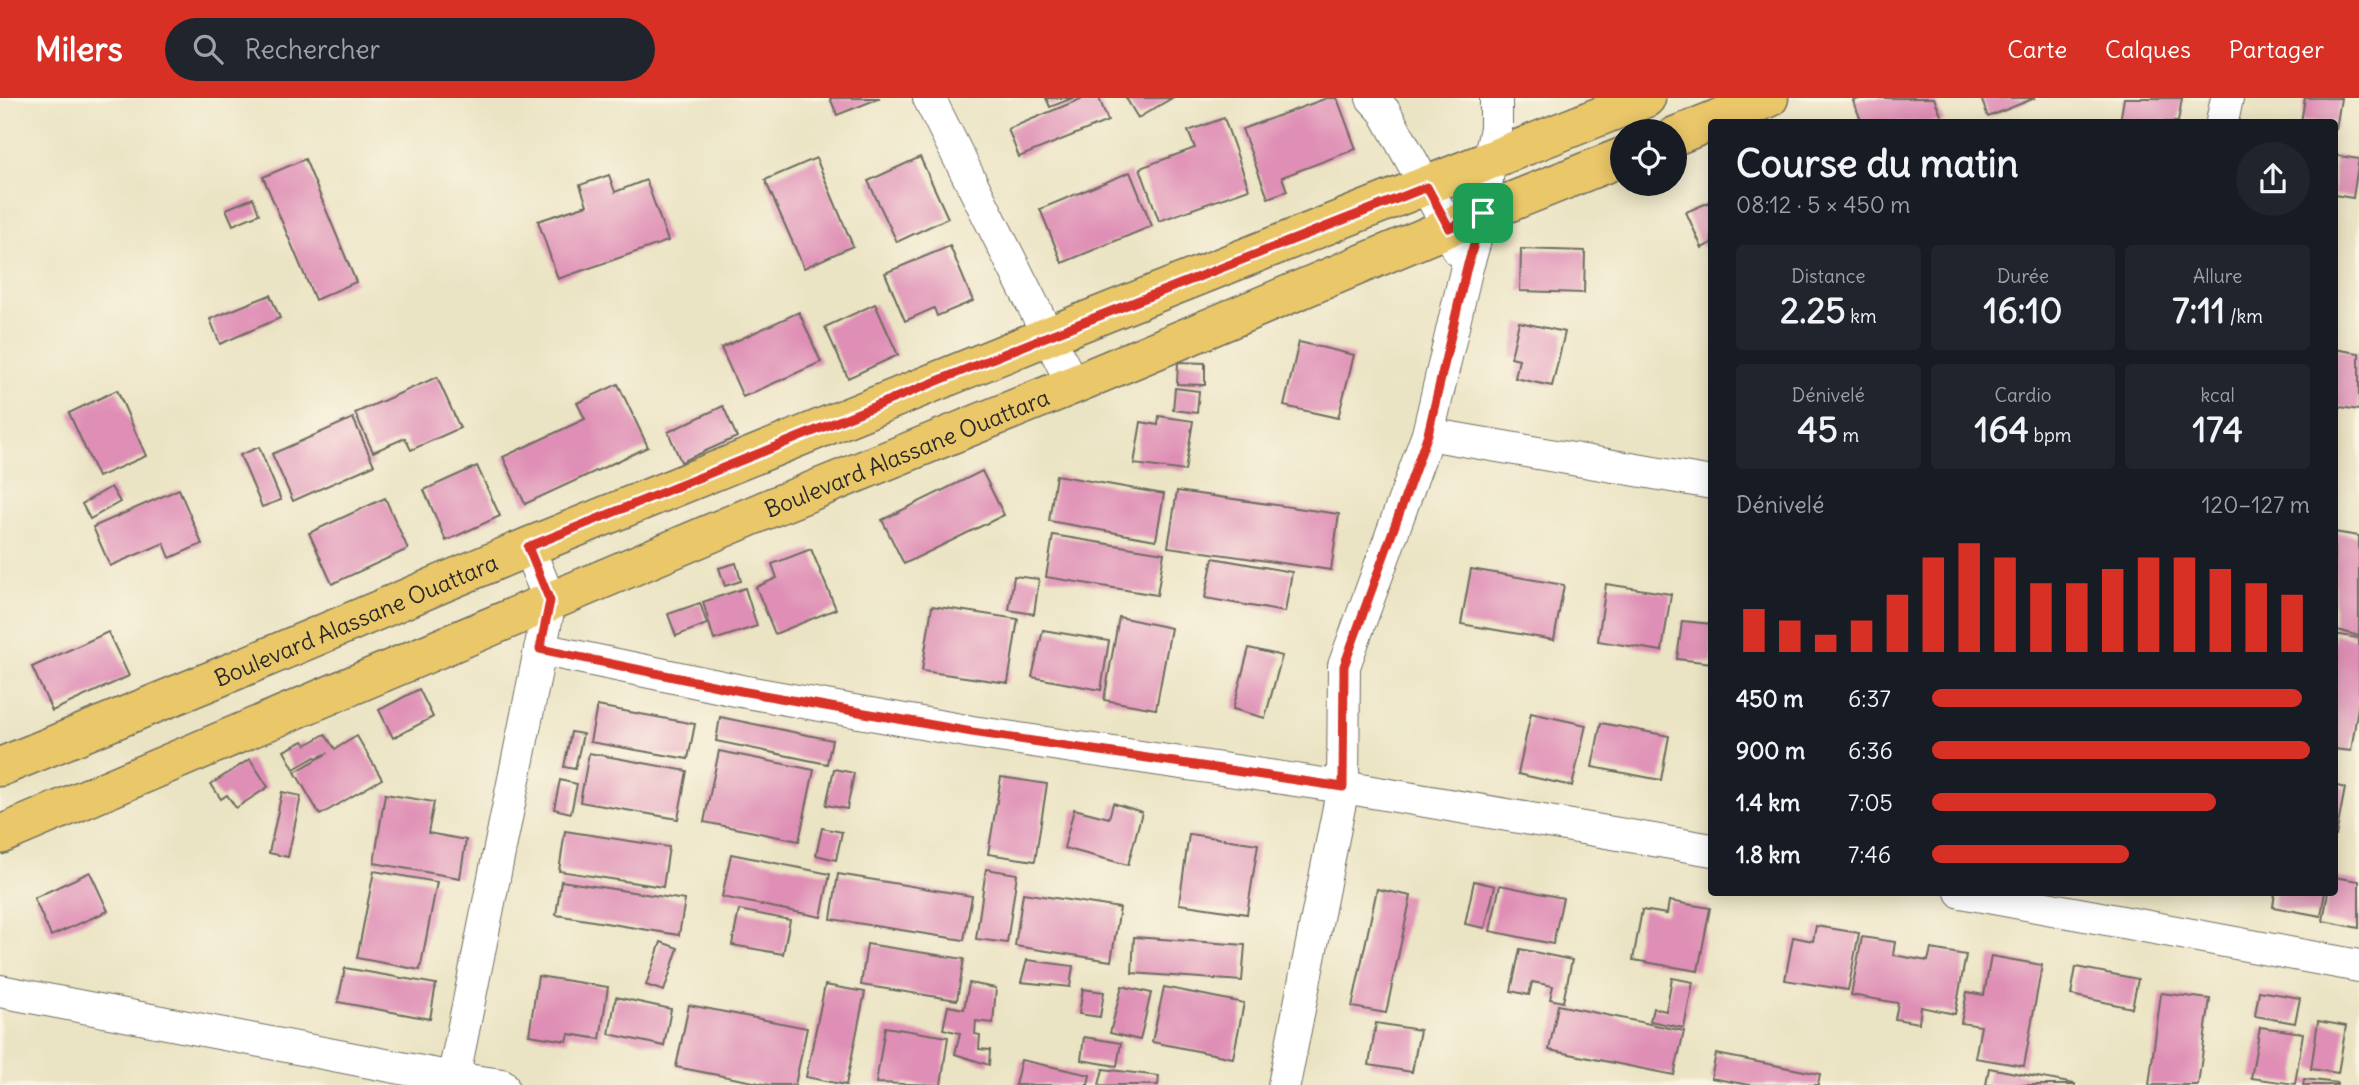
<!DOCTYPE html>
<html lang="fr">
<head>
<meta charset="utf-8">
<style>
  :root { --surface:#171b24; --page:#20242c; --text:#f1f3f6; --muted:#9ea1a6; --accent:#d93025 }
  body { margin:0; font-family:Delius,sans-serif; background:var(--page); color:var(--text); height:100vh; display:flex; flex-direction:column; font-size:26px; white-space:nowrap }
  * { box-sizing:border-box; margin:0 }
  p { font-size:23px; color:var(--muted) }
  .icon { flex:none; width:38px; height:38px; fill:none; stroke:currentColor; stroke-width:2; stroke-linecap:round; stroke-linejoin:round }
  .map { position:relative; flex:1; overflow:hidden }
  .details { position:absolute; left:1708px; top:21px; width:630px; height:777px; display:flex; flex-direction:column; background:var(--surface); border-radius:7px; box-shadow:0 4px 18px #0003 }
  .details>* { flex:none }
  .tools { position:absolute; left:1610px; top:21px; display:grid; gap:14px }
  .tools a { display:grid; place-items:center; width:77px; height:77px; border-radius:50%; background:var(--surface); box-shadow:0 4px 18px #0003; font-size:35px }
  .pin { position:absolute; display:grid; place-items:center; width:60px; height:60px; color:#fff; margin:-30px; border-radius:14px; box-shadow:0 4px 10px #0006 }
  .round { display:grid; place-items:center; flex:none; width:74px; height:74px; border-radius:37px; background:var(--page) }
  .headline { display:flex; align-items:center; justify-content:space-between; height:119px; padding:0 28px }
  h1 { font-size:38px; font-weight:700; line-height:52px }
  .stats { display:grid; grid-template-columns:repeat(3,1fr); gap:10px; height:119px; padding:7px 28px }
  .stats div { display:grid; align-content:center; border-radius:7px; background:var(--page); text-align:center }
  .stats b { font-size:35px; font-weight:700 }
  .stats small { font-size:19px; font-weight:400 }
  .stats p { font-size:19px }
  .chart { height:196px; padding:14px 28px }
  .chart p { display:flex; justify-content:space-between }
  .chart svg { width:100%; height:126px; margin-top:7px; stroke:var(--accent); stroke-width:6 }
  ul { padding:0 28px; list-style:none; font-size:23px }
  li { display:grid; grid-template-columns:112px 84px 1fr; align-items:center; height:52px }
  li i { height:18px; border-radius:9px; background:var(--accent) }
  header { display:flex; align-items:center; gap:42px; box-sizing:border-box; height:98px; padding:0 35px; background:var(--accent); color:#fff }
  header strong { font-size:33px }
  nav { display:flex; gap:38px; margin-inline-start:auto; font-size:24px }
  .search { width:490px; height:63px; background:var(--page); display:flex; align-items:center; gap:18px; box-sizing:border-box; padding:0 24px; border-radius:38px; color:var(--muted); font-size:26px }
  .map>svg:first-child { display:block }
  .building { fill:#df8fb5 }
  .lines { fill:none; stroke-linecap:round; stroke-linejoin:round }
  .street-casing { stroke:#6e6c61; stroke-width:34 }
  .primary-casing { stroke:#6e6c61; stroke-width:41 }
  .street { stroke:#fff; stroke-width:32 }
  .primary { stroke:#eac769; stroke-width:38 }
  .route-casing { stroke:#fff; stroke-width:14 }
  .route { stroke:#d93025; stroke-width:9 }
  .labels { text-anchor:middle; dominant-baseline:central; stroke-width:5; stroke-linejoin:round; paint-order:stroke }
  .street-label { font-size:23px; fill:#2b2b2b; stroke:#fcf5e5 }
</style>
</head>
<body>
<header>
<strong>Milers</strong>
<div class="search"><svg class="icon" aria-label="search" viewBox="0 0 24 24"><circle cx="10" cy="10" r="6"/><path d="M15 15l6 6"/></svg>Rechercher</div>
<nav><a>Carte</a><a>Calques</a><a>Partager</a></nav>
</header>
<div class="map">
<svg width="2359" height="987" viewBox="0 0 2359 987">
  <rect width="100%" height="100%" fill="#fcf5e5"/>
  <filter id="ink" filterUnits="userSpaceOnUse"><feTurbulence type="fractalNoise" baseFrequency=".0143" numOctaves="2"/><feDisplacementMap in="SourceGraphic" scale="14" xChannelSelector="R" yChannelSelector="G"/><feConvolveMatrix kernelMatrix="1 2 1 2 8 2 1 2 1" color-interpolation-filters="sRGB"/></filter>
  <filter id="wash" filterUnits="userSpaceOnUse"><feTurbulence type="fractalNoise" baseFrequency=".00686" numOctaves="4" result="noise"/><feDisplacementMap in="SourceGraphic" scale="28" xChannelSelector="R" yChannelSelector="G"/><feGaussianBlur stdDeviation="1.57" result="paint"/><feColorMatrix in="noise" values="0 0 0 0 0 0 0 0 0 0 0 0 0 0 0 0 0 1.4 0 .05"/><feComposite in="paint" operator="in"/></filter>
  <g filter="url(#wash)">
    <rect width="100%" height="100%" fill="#ebe4c4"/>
    <g id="blocks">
      <g class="building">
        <path d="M 830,0 L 880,0 L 837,17 Z"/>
        <path d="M 1046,0 L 1073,0 L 1050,9 Z"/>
        <path d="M 1083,0 L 1099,0 L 1108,23 L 1019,59 L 1008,31 Z"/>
        <path d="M 1126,0 L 1172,0 L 1138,20 Z"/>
        <path d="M 1327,0 L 1337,0 L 1356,51 L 1282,79 L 1287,93 L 1268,100 L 1242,31 Z"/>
        <path d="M 1862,0 L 1934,0 L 1944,24 L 1862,24 L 1853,3 Z"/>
        <path d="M 1981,0 L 2035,0 L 1988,19 Z"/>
        <path d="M 2124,0 L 2182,0 L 2178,24 L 2120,24 Z"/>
        <path d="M 2305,0 L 2341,0 L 2336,32 L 2334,24 L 2301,24 Z"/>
        <path d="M 1224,20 L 1249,91 L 1159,123 L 1140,70 L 1195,50 L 1188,33 Z"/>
        <path d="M 2334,57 L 2359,61 L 2353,100 L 2334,97 Z"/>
        <path d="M 920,59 L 948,120 L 897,144 L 868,83 Z"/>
        <path d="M 816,60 L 853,148 L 804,170 L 765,82 Z"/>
        <path d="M 305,61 L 356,184 L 315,202 L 263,79 Z"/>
        <path d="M 1130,74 L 1152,128 L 1062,165 L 1040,111 Z"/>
        <path d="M 609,77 L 615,94 L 646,82 L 668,143 L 558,181 L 538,123 L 587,107 L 580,87 Z"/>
        <path d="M 253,100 L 259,116 L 233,127 L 226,111 Z"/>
        <path d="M 1712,103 L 1712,145 L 1702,150 L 1686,114 Z"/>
        <path d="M 950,148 L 973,203 L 937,218 L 934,210 L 905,223 L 885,175 Z"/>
        <path d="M 1521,151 L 1585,153 L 1584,195 L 1520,193 Z"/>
        <path d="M 270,197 L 280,220 L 220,246 L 210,221 Z"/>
        <path d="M 875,206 L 898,257 L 848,280 L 825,229 Z"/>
        <path d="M 799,214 L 821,264 L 743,299 L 721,250 Z"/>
        <path d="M 1519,224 L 1565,234 L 1552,288 L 1515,280 L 1519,261 L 1511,259 Z"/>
        <path d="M 1299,244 L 1354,257 L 1338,320 L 1284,308 Z"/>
        <path d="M 2334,251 L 2359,255 L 2359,312 L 2334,308 Z"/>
        <path d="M 1178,264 L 1205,265 L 1205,287 L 1177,286 Z"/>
        <path d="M 437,279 L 460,330 L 411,352 L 405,340 L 373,354 L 355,315 Z"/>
        <path d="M 618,286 L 648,349 L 525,406 L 503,359 L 585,321 L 577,305 Z"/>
        <path d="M 1175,290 L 1199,293 L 1197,315 L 1173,312 Z"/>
        <path d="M 117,292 L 146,358 L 98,379 L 69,315 Z"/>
        <path d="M 723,308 L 737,339 L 681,364 L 668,334 Z"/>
        <path d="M 1159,318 L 1193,323 L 1185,373 L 1134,366 L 1141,324 L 1158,327 Z"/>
        <path d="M 353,320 L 374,367 L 293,403 L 272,356 Z"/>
        <path d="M 259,349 L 281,402 L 262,409 L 240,357 Z"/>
        <path d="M 477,368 L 500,418 L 446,443 L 424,392 Z"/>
        <path d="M 982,373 L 1004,417 L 904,466 L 882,422 Z"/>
        <path d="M 1056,377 L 1164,396 L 1156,442 L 1049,423 Z"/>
        <path d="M 111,389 L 120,404 L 90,421 L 82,406 Z"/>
        <path d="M 179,391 L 202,446 L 170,460 L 164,445 L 110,468 L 93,429 Z"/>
        <path d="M 1177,393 L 1339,416 L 1331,472 L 1168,449 Z"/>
        <path d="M 385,400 L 408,451 L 332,486 L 309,435 Z"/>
        <path d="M 2334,434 L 2359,438 L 2359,538 L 2334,531 Z"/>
        <path d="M 1053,437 L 1164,455 L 1157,497 L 1046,479 Z"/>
        <path d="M 811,451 L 836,511 L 775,536 L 756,489 L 777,480 L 772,466 Z"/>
        <path d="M 1213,460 L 1292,474 L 1285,514 L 1205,500 Z"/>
        <path d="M 736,465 L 741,483 L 725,488 L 719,470 Z"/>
        <path d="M 1471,471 L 1564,487 L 1554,542 L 1461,526 Z"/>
        <path d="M 1014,478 L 1039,481 L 1034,516 L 1009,512 Z"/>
        <path d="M 1606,486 L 1671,496 L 1662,553 L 1598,543 Z"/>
        <path d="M 745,490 L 757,528 L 714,542 L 703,504 Z"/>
        <path d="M 700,505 L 707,526 L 676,538 L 668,516 Z"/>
        <path d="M 932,508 L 1018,521 L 1008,585 L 922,573 Z"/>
        <path d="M 1119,519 L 1171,530 L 1156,611 L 1104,602 Z"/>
        <path d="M 1682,523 L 1712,526 L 1712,565 L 1677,561 Z"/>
        <path d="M 1043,532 L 1109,543 L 1101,592 L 1032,579 Z"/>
        <path d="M 108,534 L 129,578 L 52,613 L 32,569 Z"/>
        <path d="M 2334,536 L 2359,540 L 2359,602 L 2351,653 L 2334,651 Z"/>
        <path d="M 1249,550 L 1282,558 L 1265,620 L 1233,611 Z"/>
        <path d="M 419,591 L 433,619 L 393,640 L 379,612 Z"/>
        <path d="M 597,608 L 695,626 L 688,661 L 590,644 Z"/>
        <path d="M 1531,615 L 1586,627 L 1572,688 L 1518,676 Z"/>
        <path d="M 720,619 L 832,642 L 827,666 L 716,643 Z"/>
        <path d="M 1601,625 L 1669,638 L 1661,682 L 1592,669 Z"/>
        <path d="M 571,634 L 583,636 L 575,671 L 564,669 Z"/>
        <path d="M 325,636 L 335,651 L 357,638 L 382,681 L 320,717 L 295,674 L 328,655 L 317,660 L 315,659 L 294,671 L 284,653 L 303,643 L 306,647 Z"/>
        <path d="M 719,653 L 814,672 L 799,743 L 704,724 Z"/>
        <path d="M 589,655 L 687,673 L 678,721 L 580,704 Z"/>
        <path d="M 250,661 L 268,689 L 236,710 L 227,697 L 221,701 L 211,686 Z"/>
        <path d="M 834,671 L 854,675 L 847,711 L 826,707 Z"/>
        <path d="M 1001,679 L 1047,686 L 1035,763 L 988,756 Z"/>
        <path d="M 560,682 L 577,686 L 571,715 L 554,711 Z"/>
        <path d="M 2334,687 L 2345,690 L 2336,738 L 2334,738 Z"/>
        <path d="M 282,694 L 301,698 L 288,759 L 269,755 Z"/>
        <path d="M 385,696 L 434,704 L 428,735 L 466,742 L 460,780 L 374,765 Z"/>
        <path d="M 1113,705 L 1142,714 L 1128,767 L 1064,750 L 1074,711 L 1109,720 Z"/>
        <path d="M 822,730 L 842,734 L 836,762 L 816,757 Z"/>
        <path d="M 565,733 L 669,749 L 663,789 L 559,773 Z"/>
        <path d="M 1189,736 L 1258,746 L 1247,816 L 1179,806 Z"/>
        <path d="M 731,756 L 830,776 L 821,819 L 722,799 Z"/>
        <path d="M 986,771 L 1017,776 L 1007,845 L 976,841 Z"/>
        <path d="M 374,773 L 437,784 L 420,872 L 357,860 Z"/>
        <path d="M 90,774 L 108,813 L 51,838 L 34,800 Z"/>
        <path d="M 838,776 L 972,798 L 964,842 L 831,821 Z"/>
        <path d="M 2334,779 L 2359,783 L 2359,830 L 2323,823 L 2328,794 L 2334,794 Z"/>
        <path d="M 561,783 L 685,802 L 679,837 L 556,817 Z"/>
        <path d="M 1474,783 L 1495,788 L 1485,830 L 1465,826 Z"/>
        <path d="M 1500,787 L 1563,800 L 1553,846 L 1490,833 Z"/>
        <path d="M 1377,791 L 1411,798 L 1386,915 L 1352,909 Z"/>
        <path d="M 2275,794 L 2325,794 L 2321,818 L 2273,809 Z"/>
        <path d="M 1023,795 L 1120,810 L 1111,863 L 1015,848 Z"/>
        <path d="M 1669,803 L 1710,810 L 1698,873 L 1633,862 L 1642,812 L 1667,816 Z"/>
        <path d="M 739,812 L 790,822 L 783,856 L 732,847 Z"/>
        <path d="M 1816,828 L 1859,835 L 1848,892 L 1785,882 L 1793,839 L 1813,843 Z"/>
        <path d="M 1134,839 L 1245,847 L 1242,883 L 1132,875 Z"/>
        <path d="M 1862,839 L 1895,844 L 1893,857 L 1928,863 L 1931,851 L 1966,857 L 1955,916 L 1921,909 L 1919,925 L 1895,921 L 1898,905 L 1851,897 Z"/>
        <path d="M 661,844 L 678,850 L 664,893 L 646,887 Z"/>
        <path d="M 867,846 L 964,861 L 957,902 L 861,887 Z"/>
        <path d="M 1520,851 L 1572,862 L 1563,904 L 1550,901 L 1553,888 L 1532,884 L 1529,897 L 1511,893 Z"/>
        <path d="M 1991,858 L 2042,867 L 2024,968 L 1975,960 L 1981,928 L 1961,925 L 1967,894 L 1984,897 Z"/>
        <path d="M 1027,862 L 1073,868 L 1070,889 L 1021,884 Z"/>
        <path d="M 2076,869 L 2138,881 L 2132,910 L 2071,897 Z"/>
        <path d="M 345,870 L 436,886 L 430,921 L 338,904 Z"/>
        <path d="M 538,878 L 608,889 L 600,941 L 569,936 L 567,943 L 529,937 Z"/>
        <path d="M 1672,880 L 1693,884 L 1684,930 L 1650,923 L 1653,910 L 1666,913 Z"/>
        <path d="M 969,885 L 996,890 L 993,925 L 976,923 L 975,936 L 980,937 L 979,951 L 990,952 L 989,967 L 955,956 L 960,935 L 943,931 L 948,908 L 964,911 Z"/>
        <path d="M 825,887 L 865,894 L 846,987 L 806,979 Z"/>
        <path d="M 1122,888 L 1151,895 L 1140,942 L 1110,935 Z"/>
        <path d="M 1164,889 L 1244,905 L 1233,960 L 1152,944 Z"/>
        <path d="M 1083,891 L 1104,894 L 1100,919 L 1079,916 Z"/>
        <path d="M 2259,893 L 2300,900 L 2295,925 L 2255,918 Z"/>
        <path d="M 2161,895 L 2210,901 L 2198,987 L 2149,987 Z"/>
        <path d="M 616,899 L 671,911 L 664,948 L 609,936 Z"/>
        <path d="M 689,907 L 807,930 L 795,987 L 769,987 L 676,969 Z"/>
        <path d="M 1558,907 L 1684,933 L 1674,977 L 1549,952 Z"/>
        <path d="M 2318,923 L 2346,928 L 2338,975 L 2311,971 Z"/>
        <path d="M 1376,925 L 1420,932 L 1412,974 L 1369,967 Z"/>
        <path d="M 885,929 L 948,939 L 941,987 L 876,985 Z"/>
        <path d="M 2260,929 L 2303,935 L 2295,986 L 2251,980 Z"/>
        <path d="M 1084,939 L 1121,945 L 1117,968 L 1081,962 Z"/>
        <path d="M 1716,956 L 1820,976 L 1818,987 L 1749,987 L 1711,980 Z"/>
        <path d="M 1021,962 L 1090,977 L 1088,987 L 1015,987 Z"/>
        <path d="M 1989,970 L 2075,986 L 2075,987 L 1986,987 Z"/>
        <path d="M 1103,971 L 1159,978 L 1158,987 L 1099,987 Z"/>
        <path d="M 2304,981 L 2337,985 L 2337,987 L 2303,987 Z"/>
      </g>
    </g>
  </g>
  <g filter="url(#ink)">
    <use href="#blocks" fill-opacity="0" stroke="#6e6c61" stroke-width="2"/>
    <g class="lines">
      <g class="street-casing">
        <g id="street">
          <path d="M 929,0 L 1073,287"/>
          <path d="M 1372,0 L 1384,13 L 1449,130 L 1458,152"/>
          <path d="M 2222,24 L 2227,0"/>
          <path d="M 1428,336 L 1712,385"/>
          <path d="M 540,551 L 741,593 L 972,634 L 1343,689 L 1712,752"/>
          <path d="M 1961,794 L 2359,868"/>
          <path d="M 0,893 L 453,980 L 502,987"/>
          <path d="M 452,987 L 550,503 L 528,449"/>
          <path d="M 1284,987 L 1343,689 L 1344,568 L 1428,336 L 1466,173 L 1483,115 L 1489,64 L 1496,30 L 1496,0"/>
        </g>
      </g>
      <g class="primary-casing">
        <g id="primary">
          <path d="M 1675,38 L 1769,0"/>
          <path id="s1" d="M 0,669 L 220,579 L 528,449 L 1048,238 L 1646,0"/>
          <path id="s2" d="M 0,737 L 775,408 L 1073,287 L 1483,115 L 1622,59"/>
        </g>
      </g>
      <use href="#street" class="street"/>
      <use href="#primary" class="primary"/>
    </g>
  </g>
  <g class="lines" filter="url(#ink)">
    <g class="route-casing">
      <path id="route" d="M 1427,89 L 1449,130 L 1483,115 L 1466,173 L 1428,336 L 1344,568 L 1343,689 L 972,634 L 741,593 L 540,551 L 550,503 L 528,449 L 1048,238 Z"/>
    </g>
    <use href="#route" class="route"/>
  </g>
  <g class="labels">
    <g class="street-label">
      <text stroke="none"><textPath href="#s2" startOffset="984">Boulevard Alassane Ouattara</textPath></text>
      <text stroke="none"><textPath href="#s1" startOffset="385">Boulevard Alassane Ouattara</textPath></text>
    </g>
  </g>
</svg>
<div class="tools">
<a><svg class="icon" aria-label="locate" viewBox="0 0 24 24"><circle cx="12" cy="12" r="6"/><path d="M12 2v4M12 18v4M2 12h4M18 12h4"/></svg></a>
</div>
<div class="pin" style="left:1483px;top:115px;background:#1e9e55"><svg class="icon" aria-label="arrive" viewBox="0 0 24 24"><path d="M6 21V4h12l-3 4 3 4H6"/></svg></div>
<section class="details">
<div class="headline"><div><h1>Course du matin</h1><p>08:12 · 5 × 450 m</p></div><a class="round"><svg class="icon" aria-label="share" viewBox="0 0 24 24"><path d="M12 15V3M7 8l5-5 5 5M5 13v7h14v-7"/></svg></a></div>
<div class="stats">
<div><p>Distance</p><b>2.25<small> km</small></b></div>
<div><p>Durée</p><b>16:10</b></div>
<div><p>Allure</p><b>7:11<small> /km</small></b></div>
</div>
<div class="stats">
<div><p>Dénivelé</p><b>45<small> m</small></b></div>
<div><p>Cardio</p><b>164<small> bpm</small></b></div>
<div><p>kcal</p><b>174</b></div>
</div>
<div class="chart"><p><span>Dénivelé</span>120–127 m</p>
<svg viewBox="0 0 160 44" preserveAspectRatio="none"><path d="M5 44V29M15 44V33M25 44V38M35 44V33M45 44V24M55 44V11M65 44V6M75 44V11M85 44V20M95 44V20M105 44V15M115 44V11M125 44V11M135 44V15M145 44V20M155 44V24"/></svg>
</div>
<ul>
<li><b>450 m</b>6:37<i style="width:98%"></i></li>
<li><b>900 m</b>6:36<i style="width:100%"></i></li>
<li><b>1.4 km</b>7:05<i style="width:75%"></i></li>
<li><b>1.8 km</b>7:46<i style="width:52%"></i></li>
</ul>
</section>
</div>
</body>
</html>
